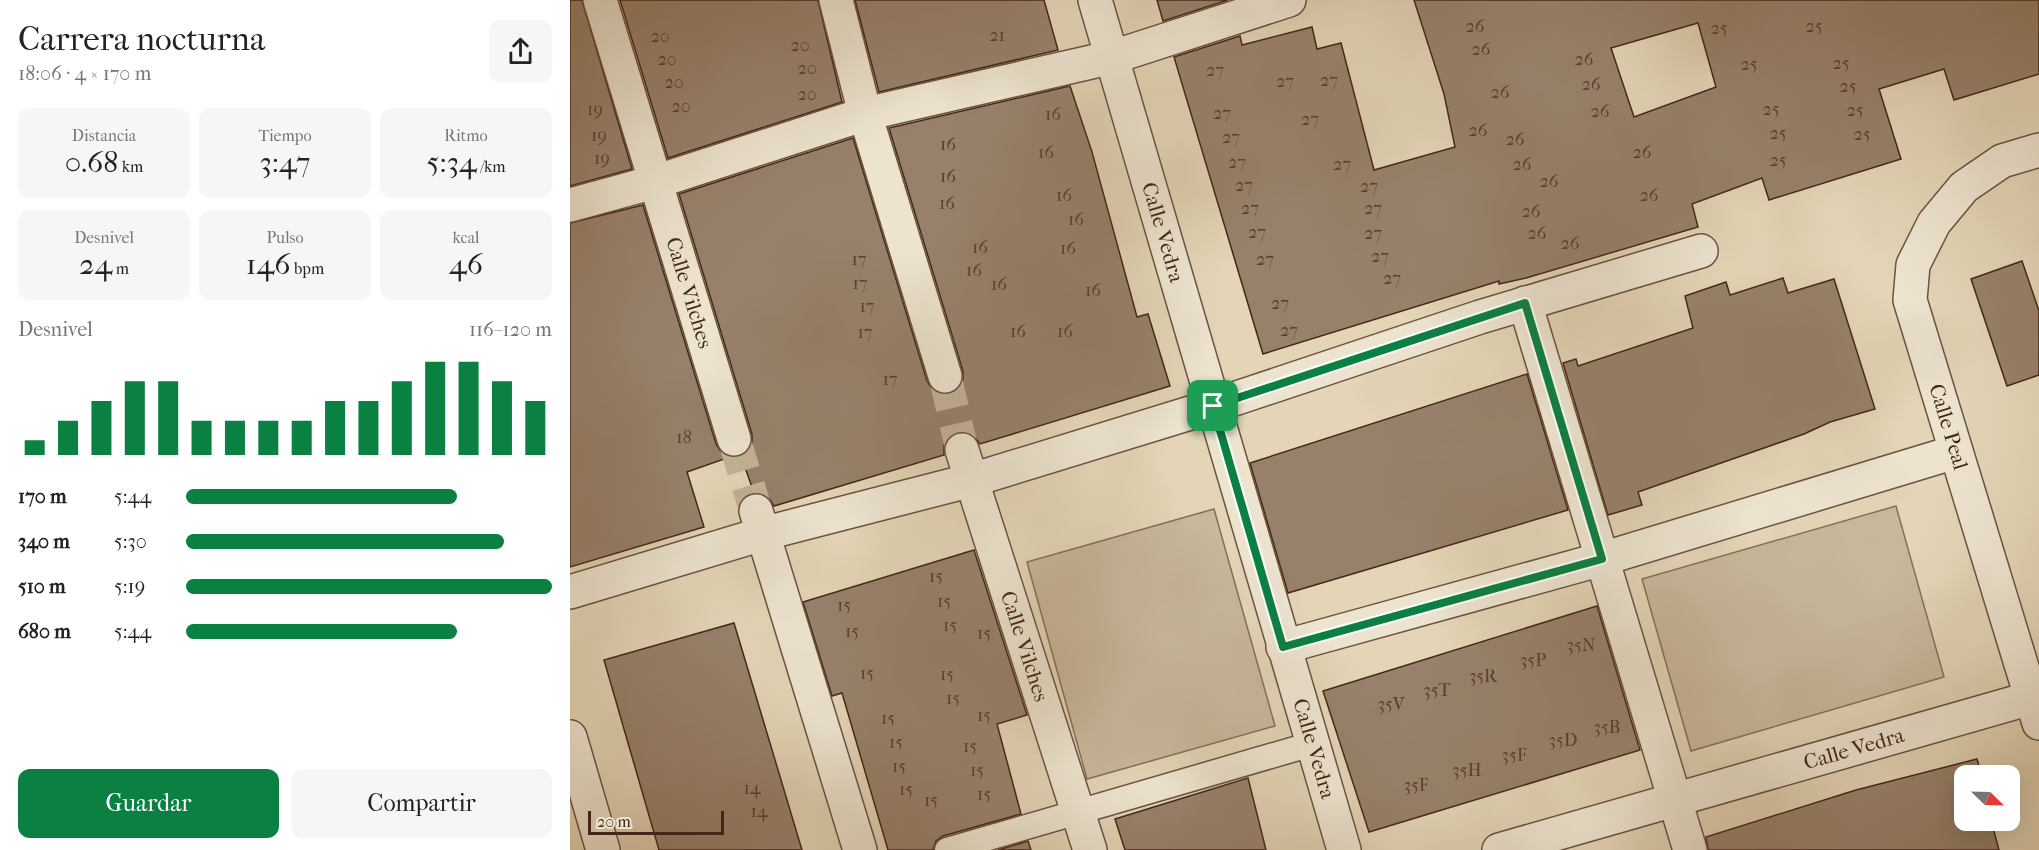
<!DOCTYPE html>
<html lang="es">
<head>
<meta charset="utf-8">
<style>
  :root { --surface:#fff; --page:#f6f6f6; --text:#222; --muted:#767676; --accent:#0b8043 }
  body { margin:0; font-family:"IM FELL French Canon",serif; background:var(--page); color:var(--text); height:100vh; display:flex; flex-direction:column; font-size:22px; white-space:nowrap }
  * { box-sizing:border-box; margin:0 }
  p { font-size:20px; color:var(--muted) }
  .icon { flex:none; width:33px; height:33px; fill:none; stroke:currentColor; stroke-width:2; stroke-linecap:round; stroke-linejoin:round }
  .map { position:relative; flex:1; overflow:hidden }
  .sheet { display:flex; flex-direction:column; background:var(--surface); width:570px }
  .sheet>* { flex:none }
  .needle { width:39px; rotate:113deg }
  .fabs { position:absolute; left:1384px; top:765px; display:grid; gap:12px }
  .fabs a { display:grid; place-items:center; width:66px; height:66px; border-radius:12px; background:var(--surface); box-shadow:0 6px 24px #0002; font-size:30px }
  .scale { position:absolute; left:18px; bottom:15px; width:136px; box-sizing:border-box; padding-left:6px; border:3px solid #45271a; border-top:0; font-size:16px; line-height:21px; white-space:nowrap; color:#45271a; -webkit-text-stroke:4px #ede4d0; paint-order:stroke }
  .pin { position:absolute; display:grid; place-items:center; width:51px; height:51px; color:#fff; margin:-26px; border-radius:12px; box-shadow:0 3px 9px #0006 }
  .round { display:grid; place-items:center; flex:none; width:63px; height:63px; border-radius:12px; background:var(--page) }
  .headline { display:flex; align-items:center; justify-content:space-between; height:102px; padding:0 18px }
  h1 { font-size:33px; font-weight:600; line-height:45px }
  .figures { display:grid; grid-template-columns:repeat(3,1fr); gap:9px; height:102px; padding:6px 18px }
  .figures div { display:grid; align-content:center; border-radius:12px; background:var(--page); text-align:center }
  .figures b { font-size:30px; font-weight:600 }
  .figures small { font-size:16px; font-weight:400 }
  .figures p { font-size:16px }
  .chart { height:168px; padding:12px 18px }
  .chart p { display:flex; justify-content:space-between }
  .chart svg { width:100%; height:108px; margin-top:6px; stroke:var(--accent); stroke-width:6 }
  .action { display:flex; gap:12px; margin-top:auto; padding:12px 18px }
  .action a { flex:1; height:69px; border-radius:12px; background:var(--accent); color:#fff; font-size:24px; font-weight:600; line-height:69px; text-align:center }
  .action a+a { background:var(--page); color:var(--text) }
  ul { padding:0 18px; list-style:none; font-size:20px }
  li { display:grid; grid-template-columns:96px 72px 1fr; align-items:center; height:45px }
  li i { height:15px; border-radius:8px; background:var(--accent) }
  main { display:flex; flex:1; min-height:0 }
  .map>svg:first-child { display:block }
  .green { fill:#c8b79b; stroke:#866f5a; stroke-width:1.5 }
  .building { fill:#97816b; stroke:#45271a; stroke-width:1.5; fill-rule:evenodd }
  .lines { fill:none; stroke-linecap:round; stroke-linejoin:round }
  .minor-tunnel { stroke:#c3b297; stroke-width:33; stroke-dasharray:33 16; stroke-linecap:butt }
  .service-casing { stroke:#6c5241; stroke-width:27 }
  .minor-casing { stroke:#6c5241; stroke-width:36 }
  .service { stroke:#ede4d0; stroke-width:24 }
  .minor { stroke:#ede4d0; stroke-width:33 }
  .route-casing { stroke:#fff; stroke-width:12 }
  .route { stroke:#0b8043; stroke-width:8 }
  .labels { text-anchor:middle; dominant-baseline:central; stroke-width:4.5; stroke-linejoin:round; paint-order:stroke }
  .number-label { font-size:18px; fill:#5a3e2e }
  .street-label { font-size:21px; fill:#45271a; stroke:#ede4d0 }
</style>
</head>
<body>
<main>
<section class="sheet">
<div class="headline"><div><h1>Carrera nocturna</h1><p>18:06 · 4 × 170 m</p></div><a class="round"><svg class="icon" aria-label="share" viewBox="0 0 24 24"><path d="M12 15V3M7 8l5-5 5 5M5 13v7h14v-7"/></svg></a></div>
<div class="figures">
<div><p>Distancia</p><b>0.68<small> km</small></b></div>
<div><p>Tiempo</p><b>3:47</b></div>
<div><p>Ritmo</p><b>5:34<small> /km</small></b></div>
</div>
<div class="figures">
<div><p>Desnivel</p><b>24<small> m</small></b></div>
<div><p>Pulso</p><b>146<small> bpm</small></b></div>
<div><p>kcal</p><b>46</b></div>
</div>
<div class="chart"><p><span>Desnivel</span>116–120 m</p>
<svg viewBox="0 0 160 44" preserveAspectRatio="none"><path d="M5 44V38M15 44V30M25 44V22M35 44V14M45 44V14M55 44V30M65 44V30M75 44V30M85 44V30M95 44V22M105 44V22M115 44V14M125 44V6M135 44V6M145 44V14M155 44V22"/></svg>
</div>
<ul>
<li><b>170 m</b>5:44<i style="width:74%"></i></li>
<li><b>340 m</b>5:30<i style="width:87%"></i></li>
<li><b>510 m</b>5:19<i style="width:100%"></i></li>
<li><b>680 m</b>5:44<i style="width:74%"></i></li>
</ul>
<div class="action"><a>Guardar</a><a>Compartir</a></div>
</section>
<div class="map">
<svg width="1469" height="850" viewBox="0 0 1469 850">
  <rect width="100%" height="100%" fill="#e3d5b6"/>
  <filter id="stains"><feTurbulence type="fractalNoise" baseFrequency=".00333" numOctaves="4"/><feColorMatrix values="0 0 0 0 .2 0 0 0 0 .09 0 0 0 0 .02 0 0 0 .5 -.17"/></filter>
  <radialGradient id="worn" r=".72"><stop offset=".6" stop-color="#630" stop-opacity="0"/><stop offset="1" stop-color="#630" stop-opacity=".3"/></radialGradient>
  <g class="green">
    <path d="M 1326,506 L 1374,677 L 1121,751 L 1072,579 Z"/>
    <path d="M 644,509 L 705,726 L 517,779 L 457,562 Z"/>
  </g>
  <g class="building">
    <path d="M 0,0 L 12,0 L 62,169 L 0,186 Z"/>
    <path d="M 50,0 L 248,0 L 272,102 L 98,158 Z"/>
    <path d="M 285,0 L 474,0 L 488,50 L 309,92 Z"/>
    <path d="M 587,0 L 658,0 L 593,21 Z"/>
    <path d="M 844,0 L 1469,0 L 1469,74 L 1384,100 L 1374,69 L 1309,89 L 1331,159 L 1199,200 L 1192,178 L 1122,204 L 1128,227 L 956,278 L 929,284 L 929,281 L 693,354 L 604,57 L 670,36 L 672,45 L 742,27 L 747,49 L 771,43 L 804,170 L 885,147 L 874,94 ZM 1128,23 L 1146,87 L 1064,117 L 1041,48 Z"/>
    <path d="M 500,86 L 522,152 L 567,317 L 578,314 L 600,386 L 410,444 L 404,436 L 395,432 L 387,432 L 378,438 L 374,445 L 374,455 L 204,506 L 198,497 L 184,493 L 171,456 L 178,451 L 182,444 L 182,434 L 109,194 L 283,138 L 357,381 L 363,390 L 370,394 L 380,394 L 389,388 L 393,380 L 393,371 L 319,128 Z"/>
    <path d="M 73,205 L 146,444 L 152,453 L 160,457 L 117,472 L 134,527 L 0,567 L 0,223 Z"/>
    <path d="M 1452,261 L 1469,311 L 1469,375 L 1437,386 L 1401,279 Z"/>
    <path d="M 1213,278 L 1218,293 L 1264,279 L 1305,409 L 1260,422 L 1234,434 L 1068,492 L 1072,505 L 1038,515 L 993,363 L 1006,359 L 1008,366 L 1123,328 L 1115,296 L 1156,282 L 1160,295 Z"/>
    <path d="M 957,374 L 998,510 L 718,593 L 680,463 Z"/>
    <path d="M 404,550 L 457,715 L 427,724 L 451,814 L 373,836 L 366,841 L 363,850 L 318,850 L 272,693 L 262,696 L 233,602 Z"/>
    <path d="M 1027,606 L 1070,750 L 799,832 L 753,691 Z"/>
    <path d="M 164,623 L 232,850 L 89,850 L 34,660 Z"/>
    <path d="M 1407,759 L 1412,776 L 1395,776 L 1395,820 L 1421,820 L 1429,850 L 1138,850 L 1136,837 L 1286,790 Z"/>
    <path d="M 678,778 L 696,850 L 555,850 L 545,819 Z"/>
    <path d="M 458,841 L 461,850 L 428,850 Z"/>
  </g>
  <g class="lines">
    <g class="minor-tunnel">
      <path d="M 375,376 L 392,450"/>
      <path d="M 164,439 L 186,511"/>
    </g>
    <g class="service-casing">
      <path id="service" d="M 377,850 L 742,744"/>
    </g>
    <g class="minor-casing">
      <g id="minor">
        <path id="s1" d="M 30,0 L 164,439"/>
        <path d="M 266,0 L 295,114 L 375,376"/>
        <path id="s2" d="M 525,0 L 774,850"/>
        <path id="s3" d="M 1469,150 L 1432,161 L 1394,187 L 1364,223 L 1343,265 L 1340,300 L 1469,723"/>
        <path d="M 0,205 L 88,181 L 295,114 L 543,57 L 719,0"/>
        <path d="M 955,303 L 1120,850"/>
        <path id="s4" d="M 392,450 L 520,850"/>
        <path d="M 186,511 L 290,850"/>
        <path d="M 0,592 L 192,534 L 402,480 L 643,406 L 910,317 L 1131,251"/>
        <path d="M 713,647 L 1032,559 L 1385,452"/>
        <path d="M 0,737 L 33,850"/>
        <path id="s5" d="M 929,850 L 1461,698"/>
      </g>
    </g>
    <use href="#service" class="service"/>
    <use href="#minor" class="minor"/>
  </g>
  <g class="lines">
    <g class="route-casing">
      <path id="route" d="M 955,303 L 1032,559 L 713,647 L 643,406 Z"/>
    </g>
    <use href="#route" class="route"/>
  </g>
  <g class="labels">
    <g class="number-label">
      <text x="905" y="26">26</text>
      <text x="1244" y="26">25</text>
      <text x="1149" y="28">25</text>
      <text x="427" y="35">21</text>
      <text x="90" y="36">20</text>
      <text x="230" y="45">20</text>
      <text x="911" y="49">26</text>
      <text x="97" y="59">20</text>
      <text x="1014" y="59">26</text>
      <text x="1271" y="63">25</text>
      <text x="1179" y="64">25</text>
      <text x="237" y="68">20</text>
      <text x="645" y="70">27</text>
      <text x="759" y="80">27</text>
      <text x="715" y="81">27</text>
      <text x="104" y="82">20</text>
      <text x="1021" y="84">26</text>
      <text x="1278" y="86">25</text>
      <text x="930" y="92">26</text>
      <text x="237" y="94">20</text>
      <text x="111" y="106">20</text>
      <text x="25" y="109">19</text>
      <text x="1201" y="109">25</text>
      <text x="1285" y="110">25</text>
      <text x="1030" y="111">26</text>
      <text x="652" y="113">27</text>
      <text x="483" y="114">16</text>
      <text x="740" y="119">27</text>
      <text x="908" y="130">26</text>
      <text x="1208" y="133">25</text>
      <text x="1292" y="134">25</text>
      <text x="29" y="135">19</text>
      <text x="661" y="137">27</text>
      <text x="945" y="139">26</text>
      <text x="378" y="144">16</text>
      <text x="476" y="152">16</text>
      <text x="1072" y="152">26</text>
      <text x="32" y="158">19</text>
      <text x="1208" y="160">25</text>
      <text x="667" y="162">27</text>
      <text x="772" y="164">27</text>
      <text x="952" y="164">26</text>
      <text x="378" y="176">16</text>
      <text x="979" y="181">26</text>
      <text x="674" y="185">27</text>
      <text x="799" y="186">27</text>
      <text x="494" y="195">16</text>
      <text x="1079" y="195">26</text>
      <text x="377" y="203">16</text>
      <text x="680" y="208">27</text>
      <text x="803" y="208">27</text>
      <text x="961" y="211">26</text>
      <text x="506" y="219">16</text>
      <text x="687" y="232">27</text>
      <text x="803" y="233">27</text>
      <text x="967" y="233">26</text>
      <text x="1000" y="243">26</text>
      <text x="410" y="247">16</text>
      <text x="498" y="248">16</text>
      <text x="810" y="256">27</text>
      <text x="289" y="259">17</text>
      <text x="695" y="259">27</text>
      <text x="404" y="270">16</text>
      <text x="822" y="278">27</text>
      <text x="290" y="283">17</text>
      <text x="429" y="284">16</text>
      <text x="523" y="290">16</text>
      <text x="710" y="303">27</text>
      <text x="297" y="306">17</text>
      <text x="719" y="330">27</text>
      <text x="448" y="331">16</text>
      <text x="495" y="331">16</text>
      <text x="295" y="332">17</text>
      <text x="320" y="379">17</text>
      <text x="114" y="437">18</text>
      <text x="366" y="576">15</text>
      <text x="374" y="601">15</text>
      <text x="274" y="605">15</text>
      <text x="380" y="625">15</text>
      <text x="282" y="631">15</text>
      <text x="414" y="633">15</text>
      <text x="1011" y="645">35N</text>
      <text x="963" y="660">35P</text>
      <text x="297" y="673">15</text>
      <text x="377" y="674">15</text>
      <text x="913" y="676">35R</text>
      <text x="867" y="690">35T</text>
      <text x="383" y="698">15</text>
      <text x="821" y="704">35V</text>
      <text x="414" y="715">15</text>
      <text x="318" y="718">15</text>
      <text x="1037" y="727">35B</text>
      <text x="993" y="740">35D</text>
      <text x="326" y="742">15</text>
      <text x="400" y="746">15</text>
      <text x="944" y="755">35F</text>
      <text x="329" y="766">15</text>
      <text x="407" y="770">15</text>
      <text x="897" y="770">35H</text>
      <text x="846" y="785">35F</text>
      <text x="182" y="788">14</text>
      <text x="336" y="789">15</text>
      <text x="414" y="794">15</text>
      <text x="361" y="800">15</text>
      <text x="189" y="811">14</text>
    </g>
    <g class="street-label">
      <text stroke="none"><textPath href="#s2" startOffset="242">Calle Vedra</textPath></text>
      <text stroke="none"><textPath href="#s1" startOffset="306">Calle Vilches</textPath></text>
      <text stroke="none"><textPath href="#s3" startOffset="346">Calle Peal</textPath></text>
      <text stroke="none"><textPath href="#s4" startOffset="206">Calle Vilches</textPath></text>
      <text stroke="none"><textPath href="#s2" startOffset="780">Calle Vedra</textPath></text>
      <text stroke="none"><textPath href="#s5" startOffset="369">Calle Vedra</textPath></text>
    </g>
  </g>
  <rect width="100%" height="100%" filter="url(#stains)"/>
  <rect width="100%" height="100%" fill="url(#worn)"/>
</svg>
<div class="fabs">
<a><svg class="needle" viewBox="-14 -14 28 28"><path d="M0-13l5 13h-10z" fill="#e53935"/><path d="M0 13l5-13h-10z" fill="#767676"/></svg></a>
</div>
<div class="scale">20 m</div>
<div class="pin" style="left:643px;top:406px;background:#1e9e55"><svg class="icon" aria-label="arrive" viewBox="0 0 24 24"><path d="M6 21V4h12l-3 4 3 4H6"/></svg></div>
</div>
</main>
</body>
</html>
